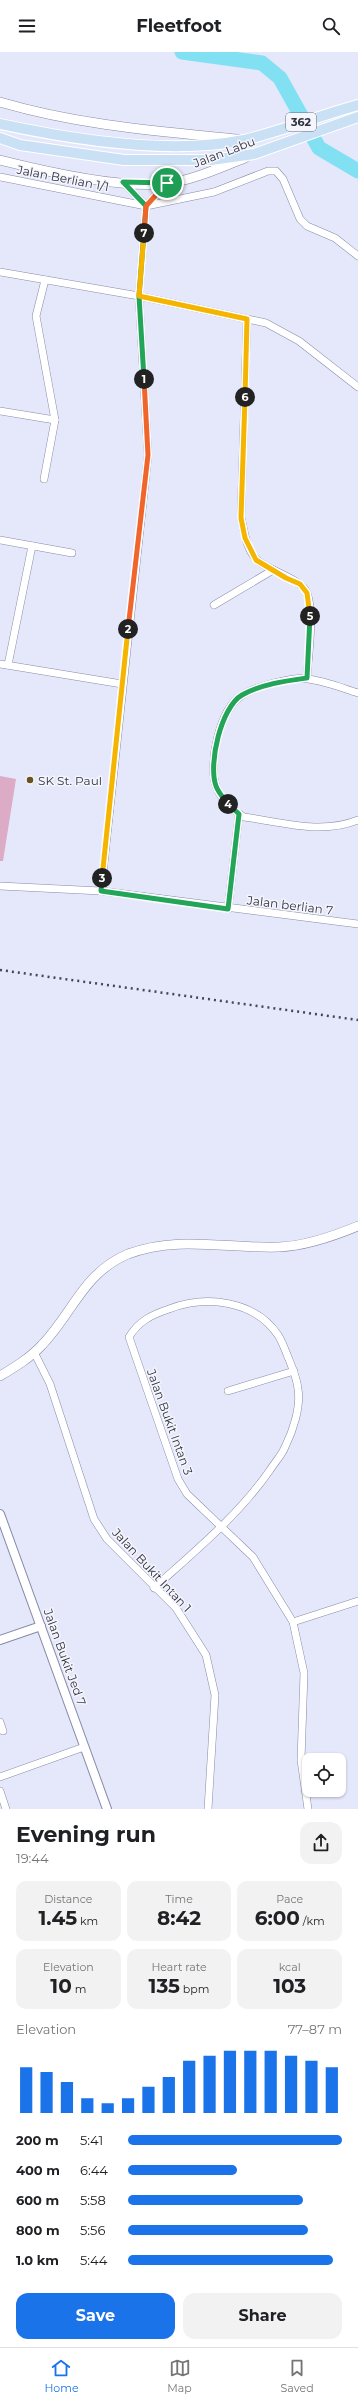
<!DOCTYPE html>
<html lang="en">
<head>
<meta charset="utf-8">
<style>
  :root { --surface:#fff; --page:#f2f2f2; --text:#202124; --muted:#757577; --line:#e0e0e0; --accent:#1a73e8 }
  body { margin:0; font-family:Montserrat,sans-serif; background:var(--page); color:var(--text); height:100vh; display:flex; flex-direction:column; font-size:15px; white-space:nowrap }
  * { box-sizing:border-box; margin:0 }
  p { font-size:13px; color:var(--muted) }
  .icon { flex:none; width:22px; height:22px; fill:none; stroke:currentColor; stroke-width:2; stroke-linecap:round; stroke-linejoin:round }
  .map { position:relative; height:1757px; overflow:hidden }
  .panel { display:flex; flex-direction:column; background:var(--surface); flex:1 }
  .panel>* { flex:none }
  .buttons { position:absolute; left:302px; top:1701px; display:grid; gap:8px }
  .buttons a { display:grid; place-items:center; width:44px; height:44px; border-radius:8px; background:var(--surface); box-shadow:0 1px 3px #0004; font-size:20px }
  .pin { position:absolute; display:grid; place-items:center; width:34px; height:34px; color:#fff; margin:-17px; border:2px solid #fff; border-radius:50%; box-shadow:0 1px 4px #0007 }
  .km { position:absolute; width:20px; height:20px; margin:-10px; border-radius:50%; background:#222; color:#fff; font-size:11px; line-height:20px; text-align:center }
  .round { display:grid; place-items:center; flex:none; width:42px; height:42px; border-radius:12px; background:var(--page) }
  .summary { display:flex; align-items:center; justify-content:space-between; height:68px; padding:0 16px }
  h1 { font-size:22px; font-weight:700; line-height:30px }
  .stats { display:grid; grid-template-columns:repeat(3,1fr); gap:6px; height:68px; padding:4px 16px }
  .stats div { display:grid; align-content:center; border-radius:10px; background:var(--page); text-align:center }
  .stats b { font-size:20px; font-weight:700 }
  .stats small { font-size:11px; font-weight:400 }
  .stats p { font-size:11px }
  .chart { height:112px; padding:8px 16px }
  .chart p { display:flex; justify-content:space-between }
  .chart svg { width:100%; height:72px; margin-top:4px; stroke:var(--accent); stroke-width:6 }
  .cta { display:flex; gap:8px; margin-top:auto; padding:8px 16px }
  .cta a { flex:1; height:46px; border-radius:12px; background:var(--accent); color:#fff; font-size:16px; font-weight:700; line-height:46px; text-align:center }
  .cta a+a { background:var(--page); color:var(--text) }
  ul { padding:0 16px; list-style:none; font-size:13px }
  li { display:grid; grid-template-columns:64px 48px 1fr; align-items:center; height:30px }
  li i { height:10px; border-radius:5px; background:var(--accent) }
  header { display:flex; justify-content:space-between; align-items:center; height:52px; padding:0 16px; background:var(--surface); font-size:18px; font-weight:700 }
  .dock { display:flex; justify-content:space-around; align-items:center; height:56px; border-top:1px solid var(--line); background:var(--surface); font-size:11px; color:var(--muted) }
  .dock a { display:grid; justify-items:center; gap:2px }
  .dock .selected { color:var(--accent) }
  .map>svg:first-child { display:block }
  .green { fill:#dcacc7 }
  .lines { fill:none; stroke-linecap:round; stroke-linejoin:round }
  .river { stroke:#82e0f3; stroke-width:15 }
  .minor-casing { stroke:#878ba7; stroke-width:8 }
  .tertiary-casing { stroke:#878ba7; stroke-width:10 }
  .secondary-casing { stroke:#878ba7; stroke-width:10 }
  .primary-casing { stroke:#fff; stroke-width:12 }
  .minor { stroke:#fff; stroke-width:7 }
  .tertiary { stroke:#fff; stroke-width:8 }
  .secondary { stroke:#fff; stroke-width:9 }
  .primary { stroke:#cae0f4; stroke-width:10 }
  .rail { stroke:#444653; stroke-width:2.5; stroke-dasharray:2 4; stroke-linecap:butt }
  .split-1-casing { stroke:#fff; stroke-width:8 }
  .split-2-casing { stroke:#fff; stroke-width:8 }
  .split-3-casing { stroke:#fff; stroke-width:8 }
  .split-4-casing { stroke:#fff; stroke-width:8 }
  .split-5-casing { stroke:#fff; stroke-width:8 }
  .split-6-casing { stroke:#fff; stroke-width:8 }
  .split-7-casing { stroke:#fff; stroke-width:8 }
  .split-8-casing { stroke:#fff; stroke-width:8 }
  .split-1 { stroke:#22a559; stroke-width:5 }
  .split-2 { stroke:#f0652b; stroke-width:5 }
  .split-3 { stroke:#f5b400; stroke-width:5 }
  .split-4 { stroke:#22a559; stroke-width:5 }
  .split-5 { stroke:#22a559; stroke-width:5 }
  .split-6 { stroke:#f5b400; stroke-width:5 }
  .split-7 { stroke:#f5b400; stroke-width:5 }
  .split-8 { stroke:#f0652b; stroke-width:5 }
  .poi-dot { fill:#695121; stroke:#f5f6fd; stroke-width:1.5 }
  .labels { text-anchor:middle; dominant-baseline:central; stroke-width:3; stroke-linejoin:round; paint-order:stroke }
  .shield { fill:#f5f6fd; stroke:#6b6d77; stroke-width:1 }
  .shield-label { font-size:11px; font-weight:bold; fill:#30323e }
  .street-label { font-size:12px; fill:#30323e; stroke:#f5f6fd }
  .poi-label { font-size:12px; fill:#30323e; stroke:#f5f6fd; text-anchor:start }
</style>
</head>
<body>
<header><svg class="icon" aria-label="menu" viewBox="0 0 24 24"><path d="M4 6h16M4 12h16M4 18h16"/></svg>Fleetfoot<svg class="icon" aria-label="search" viewBox="0 0 24 24"><circle cx="10" cy="10" r="6"/><path d="M15 15l6 6"/></svg></header>
<div class="map">
<svg width="358" height="1757" viewBox="0 0 358 1757">
  <rect width="100%" height="100%" fill="#e5e8fb"/>
  <path class="green" d="M 0,724 L 16,727 L 3,809 L 0,809 Z"/>
  <g class="lines">
    <path class="river" d="M 182,0 L 262,11 L 280,26 L 319,96 L 358,119"/>
    <g class="minor-casing">
      <g id="minor">
        <path d="M 0,125 L 146,154 L 214,140 L 268,119 L 276,119 L 283,127 L 300,167 L 307,174 L 335,186 L 358,204"/>
        <path d="M 124,131 L 146,154"/>
        <path d="M 0,220 L 139,244 L 266,271 L 299,289 L 358,335"/>
        <path d="M 247,267 L 241,465 C 244,479 246,497 257,508 C 269,519 302,527 307,541 C 315,563 308,602 307,626"/>
        <path d="M 0,359 L 55,368"/>
        <path d="M 44,427 L 55,368 L 36,264 L 45,228"/>
        <path d="M 0,488 L 72,501"/>
        <path d="M 214,553 L 273,518"/>
        <path d="M 0,612 L 122,632"/>
        <path d="M 8,613 L 32,494"/>
        <path d="M 358,641 C 342,636 325,629 308,627 C 293,624 254,635 241,644 C 220,657 208,711 216,734 C 220,746 233,759 244,765 C 282,770 321,783 358,768"/>
        <path d="M 0,834 L 101,839 L 358,872"/>
        <path d="M 101,839 L 148,403 L 139,244 L 146,154 L 167,131"/>
        <path d="M 228,857 L 239,762"/>
        <path d="M 34,1300 L 50,1332 L 94,1467 L 107,1487 L 176,1556 L 206,1603 L 215,1643 L 208,1757"/>
        <path d="M 228,1339 L 294,1319"/>
        <path d="M 154,1536 C 195,1499 239,1463 270,1418 C 275,1410 282,1403 285,1395 C 293,1379 301,1355 298,1337 C 297,1326 292,1315 288,1305 C 285,1298 282,1289 278,1283 C 254,1248 206,1243 169,1257 C 151,1263 139,1269 129,1285 L 178,1427 L 187,1442 L 253,1505 L 293,1570 L 304,1621 L 301,1708 L 308,1757"/>
        <path d="M 293,1570 L 358,1549"/>
        <path d="M 0,1670 L 3,1679"/>
        <path d="M 0,1725 L 84,1695"/>
        <path d="M 0,1739 L 6,1757"/>
      </g>
    </g>
    <g class="tertiary-casing">
      <g id="tertiary">
        <path d="M 0,1462 L 107,1757"/>
        <path d="M 0,1588 L 41,1574"/>
      </g>
    </g>
    <g class="secondary-casing">
      <g id="secondary">
        <path d="M 0,50 C 78,73 157,79 237,87"/>
        <path d="M 0,108 C 44,119 126,138 170,131 C 196,127 221,115 245,106"/>
        <path d="M 0,1324 C 15,1315 30,1306 42,1293 C 73,1261 83,1221 128,1202 C 178,1183 228,1197 279,1195 C 306,1194 334,1184 358,1174"/>
      </g>
    </g>
    <g class="primary-casing">
      <g id="primary">
        <path d="M 0,72 C 74,88 170,103 244,88 C 283,79 320,63 358,53"/>
        <path d="M 0,86 L 20,93 L 124,108 L 211,108 L 254,102 L 358,65"/>
      </g>
    </g>
    <use href="#minor" class="minor"/>
    <use href="#tertiary" class="tertiary"/>
    <use href="#secondary" class="secondary"/>
    <use href="#primary" class="primary"/>
    <path class="rail" d="M 0,918 L 358,968"/>
  </g>
  <g class="lines">
    <g class="split-1-casing">
      <path id="split-1" d="M 144,327 L 139,244 L 146,154 L 123,130 L 167,131"/>
    </g>
    <g class="split-2-casing">
      <path id="split-2" d="M 128,577 L 148,403 L 144,327"/>
    </g>
    <g class="split-3-casing">
      <path id="split-3" d="M 102,826 L 128,577"/>
    </g>
    <g class="split-4-casing">
      <path id="split-4" d="M 102,826 L 101,839 L 228,857 L 239,762 L 228,752"/>
    </g>
    <g class="split-5-casing">
      <path id="split-5" d="M 228,752 C 224,747 218,740 216,734 C 208,712 221,655 242,643 C 262,632 285,629 307,626 L 310,564"/>
    </g>
    <g class="split-6-casing">
      <path id="split-6" d="M 245,345 L 241,466 L 245,486 L 256,508 L 286,526 L 300,532 L 307,541 L 310,564"/>
    </g>
    <g class="split-7-casing">
      <path id="split-7" d="M 144,181 L 139,244 L 247,267 L 245,345"/>
    </g>
    <g class="split-8-casing">
      <path id="split-8" d="M 144,181 L 146,154 L 167,131"/>
    </g>
    <use href="#split-1" class="split-1"/>
    <use href="#split-2" class="split-2"/>
    <use href="#split-3" class="split-3"/>
    <use href="#split-4" class="split-4"/>
    <use href="#split-5" class="split-5"/>
    <use href="#split-6" class="split-6"/>
    <use href="#split-7" class="split-7"/>
    <use href="#split-8" class="split-8"/>
  </g>
  <circle class="poi-dot" cx="30" cy="728" r="4"/>
  <g class="labels">
    <rect class="shield" x="286" y="61" width="30" height="18" rx="3"/>
    <g class="shield-label">
      <text x="301" y="70">362</text>
    </g>
    <g class="street-label">
      <text transform="translate(224 100) rotate(-21)">Jalan Labu</text>
      <text transform="translate(63 126) rotate(11)">Jalan Berlian 1/1</text>
      <text transform="translate(290 853) rotate(7)">Jalan berlian 7</text>
      <text transform="translate(170 1370) rotate(70)">Jalan Bukit Intan 3</text>
      <text transform="translate(152 1518) rotate(47)">Jalan Bukit Intan 1</text>
      <text transform="translate(65 1605) rotate(70)">Jalan Bukit Jed 7</text>
    </g>
    <g class="poi-label">
      <text x="38" y="728">SK St. Paul</text>
    </g>
  </g>
</svg>
<div class="buttons">
<a><svg class="icon" aria-label="locate" viewBox="0 0 24 24"><circle cx="12" cy="12" r="6"/><path d="M12 2v4M12 18v4M2 12h4M18 12h4"/></svg></a>
</div>
<div class="pin" style="left:167px;top:131px;background:#1e9e55"><svg class="icon" aria-label="arrive" viewBox="0 0 24 24"><path d="M6 21V4h12l-3 4 3 4H6"/></svg></div>
<b class="km" style="left:144px;top:327px">1</b>
<b class="km" style="left:128px;top:577px">2</b>
<b class="km" style="left:102px;top:826px">3</b>
<b class="km" style="left:228px;top:752px">4</b>
<b class="km" style="left:310px;top:564px">5</b>
<b class="km" style="left:245px;top:345px">6</b>
<b class="km" style="left:144px;top:181px">7</b>
</div>
<section class="panel">
<div class="summary"><div><h1>Evening run</h1><p>19:44</p></div><a class="round"><svg class="icon" aria-label="share" viewBox="0 0 24 24"><path d="M12 15V3M7 8l5-5 5 5M5 13v7h14v-7"/></svg></a></div>
<div class="stats">
<div><p>Distance</p><b>1.45<small> km</small></b></div>
<div><p>Time</p><b>8:42</b></div>
<div><p>Pace</p><b>6:00<small> /km</small></b></div>
</div>
<div class="stats">
<div><p>Elevation</p><b>10<small> m</small></b></div>
<div><p>Heart rate</p><b>135<small> bpm</small></b></div>
<div><p>kcal</p><b>103</b></div>
</div>
<div class="chart"><p><span>Elevation</span>77–87 m</p>
<svg viewBox="0 0 160 44" preserveAspectRatio="none"><path d="M5 44V16M15 44V19M25 44V25M35 44V35M45 44V38M55 44V35M65 44V28M75 44V22M85 44V12M95 44V9M105 44V6M115 44V6M125 44V6M135 44V9M145 44V12M155 44V16"/></svg>
</div>
<ul>
<li><b>200 m</b>5:41<i style="width:100%"></i></li>
<li><b>400 m</b>6:44<i style="width:51%"></i></li>
<li><b>600 m</b>5:58<i style="width:82%"></i></li>
<li><b>800 m</b>5:56<i style="width:84%"></i></li>
<li><b>1.0 km</b>5:44<i style="width:96%"></i></li>
</ul>
<div class="cta"><a>Save</a><a>Share</a></div>
</section>
<nav class="dock">
<a class="selected"><svg class="icon" aria-label="home" viewBox="0 0 24 24"><path d="M3 11l9-7 9 7M6 9v11h12V9"/></svg>Home</a>
<a><svg class="icon" aria-label="map" viewBox="0 0 24 24"><path d="M3 6l6-2 6 2 6-2v14l-6 2-6-2-6 2zM9 4v14M15 6v14"/></svg>Map</a>
<a><svg class="icon" aria-label="saved" viewBox="0 0 24 24"><path d="M7 4h10v16l-5-4-5 4z"/></svg>Saved</a>
</nav>
</body>
</html>
